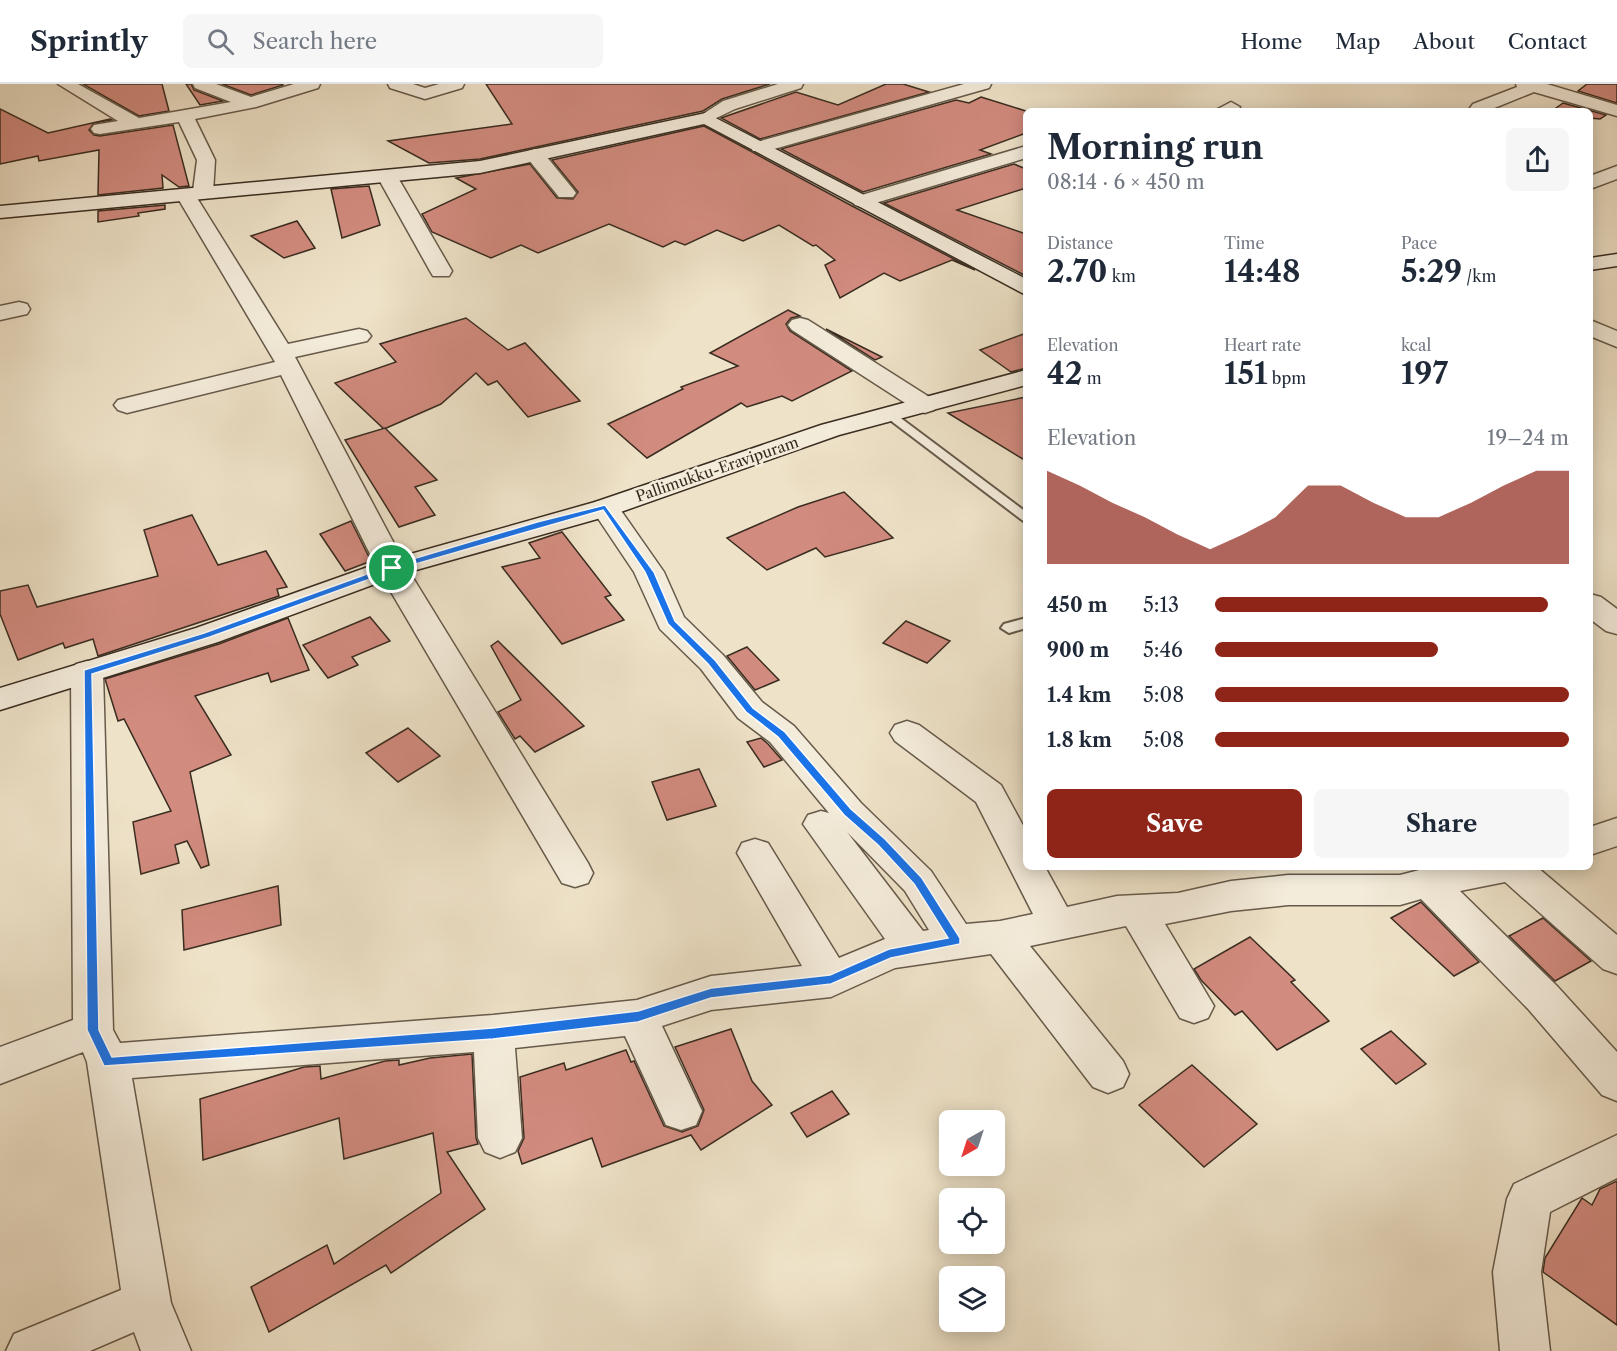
<!DOCTYPE html>
<html lang="en">
<head>
<meta charset="utf-8">
<style>
  :root { --surface:#fff; --page:#f6f6f7; --text:#1f2937; --muted:#747a83; --line:#e0e1e3; --accent:#8f2418 }
  body { margin:0; font-family:"Libre Caslon Text",serif; background:var(--page); color:var(--text); height:100vh; display:flex; flex-direction:column; font-size:22px; white-space:nowrap }
  * { box-sizing:border-box; margin:0 }
  p { font-size:20px; color:var(--muted) }
  .icon { flex:none; width:33px; height:33px; fill:none; stroke:currentColor; stroke-width:2; stroke-linecap:round; stroke-linejoin:round }
  .map { position:relative; flex:1; overflow:hidden }
  .sheet { position:absolute; left:1023px; top:24px; width:570px; height:762px; display:flex; flex-direction:column; background:var(--surface); border-radius:9px; box-shadow:0 3px 15px #0003 }
  .sheet>* { flex:none }
  .needle { width:39px; rotate:219deg }
  .fabs { position:absolute; left:939px; top:1026px; display:grid; gap:12px }
  .fabs a { display:grid; place-items:center; width:66px; height:66px; border-radius:9px; background:var(--surface); box-shadow:0 3px 15px #0003; font-size:30px }
  .pin { position:absolute; display:grid; place-items:center; width:51px; height:51px; color:#fff; margin:-26px; border:3px solid #fff; border-radius:50%; box-shadow:0 2px 6px #0007 }
  .round { display:grid; place-items:center; flex:none; width:63px; height:63px; border-radius:9px; background:var(--page) }
  .head { display:flex; align-items:center; justify-content:space-between; height:102px; padding:0 24px }
  h1 { font-size:33px; font-weight:800; line-height:45px }
  .stats { display:grid; grid-template-columns:repeat(3,1fr); gap:9px; height:102px; padding:6px 24px }
  .stats div { display:grid; align-content:center }
  .stats b { font-size:30px; font-weight:800 }
  .stats small { font-size:16px; font-weight:400 }
  .stats p { font-size:16px }
  .chart { height:168px; padding:12px 24px }
  .chart p { display:flex; justify-content:space-between }
  .chart svg { width:100%; height:108px; margin-top:6px; fill:var(--accent); opacity:.7 }
  .primary-button { display:flex; gap:12px; margin-top:auto; padding:12px 24px }
  .primary-button a { flex:1; height:69px; border-radius:9px; background:var(--accent); color:#fff; font-size:24px; font-weight:800; line-height:69px; text-align:center }
  .primary-button a+a { background:var(--page); color:var(--text) }
  ul { padding:0 24px; list-style:none; font-size:20px }
  li { display:grid; grid-template-columns:96px 72px 1fr; align-items:center; height:45px }
  li i { height:15px; border-radius:8px; background:var(--accent) }
  header { display:flex; align-items:center; gap:36px; box-sizing:border-box; height:84px; padding:0 30px; background:var(--surface); border-bottom:2px solid var(--line) }
  header strong { font-size:28px }
  nav { display:flex; gap:33px; margin-inline-start:auto; font-size:21px }
  .search { width:420px; height:54px; background:var(--page); display:flex; align-items:center; gap:15px; box-sizing:border-box; padding:0 21px; border-radius:9px; color:var(--muted); font-size:22px }
  .map>svg:first-child { display:block }
  .building { fill:#d28b7f; stroke:#392c20; stroke-width:1.5 }
  .lines { fill:none; stroke-linecap:round; stroke-linejoin:round }
  .lane-casing { stroke:#665a4a; stroke-width:4 }
  .street-casing { stroke:#665a4a; stroke-width:3 }
  .secondary-casing { stroke:#392c20; stroke-width:3 }
  .lane { fill:#f4ecdb; fill-rule:evenodd }
  .street { fill:#f4ecdb; fill-rule:evenodd }
  .secondary { fill:#f4ecdb; fill-rule:evenodd }
  .route { fill:#1a73e8; stroke:#fff; stroke-width:1.5; fill-rule:evenodd }
  .labels { text-anchor:middle; dominant-baseline:central; stroke-width:5; stroke-linejoin:round; paint-order:stroke }
  .street-label { font-size:15px; fill:#392c20; stroke:#f4ecdb }
</style>
</head>
<body>
<header>
<strong>Sprintly</strong>
<div class="search"><svg class="icon" aria-label="search" viewBox="0 0 24 24"><circle cx="10" cy="10" r="6"/><path d="M15 15l6 6"/></svg>Search here</div>
<nav><a>Home</a><a>Map</a><a>About</a><a>Contact</a></nav>
</header>
<div class="map">
<svg width="1617" height="1267" viewBox="0 0 1617 1267">
  <rect width="100%" height="100%" fill="#eee2c8"/>
  <filter id="stains"><feTurbulence type="fractalNoise" baseFrequency=".00333" numOctaves="4"/><feColorMatrix values="0 0 0 0 .2 0 0 0 0 .09 0 0 0 0 .02 0 0 0 .5 -.17"/></filter>
  <radialGradient id="worn" r=".72"><stop offset=".6" stop-color="#630" stop-opacity="0"/><stop offset="1" stop-color="#630" stop-opacity=".3"/></radialGradient>
  <g class="building">
    <path d="M 83,0 L 162,0 L 169,27 L 139,32 Z"/>
    <path d="M 186,0 L 191,0 L 194,6 L 223,17 L 200,21 Z"/>
    <path d="M 222,0 L 283,0 L 283,1 L 251,11 Z"/>
    <path d="M 486,0 L 770,0 L 722,15 L 703,27 L 480,75 L 429,79 L 388,57 L 512,40 Z"/>
    <path d="M 886,0 L 903,0 L 929,8 L 760,55 L 721,34 L 796,8 L 838,21 Z"/>
    <path d="M 1587,0 L 1617,0 L 1617,19 L 1578,7 Z"/>
    <path d="M 981,13 L 1026,27 L 1026,49 L 980,66 L 991,70 L 863,108 L 781,65 L 956,16 L 969,19 Z"/>
    <path d="M 1563,19 L 1606,31 L 1600,35 L 1590,34 L 1590,27 L 1552,27 Z"/>
    <path d="M 0,25 L 48,49 L 110,35 L 112,36 L 94,39 L 89,46 L 94,51 L 100,52 L 173,41 L 189,102 L 179,103 L 162,91 L 163,104 L 98,111 L 99,66 L 39,77 L 38,72 L 0,80 Z"/>
    <path d="M 704,42 L 854,123 L 975,186 L 952,176 L 900,197 L 884,189 L 840,214 L 825,181 L 835,176 L 816,161 L 813,162 L 779,141 L 743,157 L 717,146 L 685,161 L 675,157 L 663,163 L 609,140 L 538,169 L 521,161 L 491,174 L 432,148 L 422,130 L 476,105 L 456,94 L 530,80 L 557,114 L 573,115 L 578,108 L 552,76 Z"/>
    <path d="M 1014,80 L 1026,85 L 1026,104 L 957,126 L 1026,150 L 1026,192 L 884,119 Z"/>
    <path d="M 369,102 L 380,141 L 342,154 L 331,105 Z"/>
    <path d="M 165,121 L 165,125 L 138,129 L 139,132 L 98,138 L 98,127 Z"/>
    <path d="M 297,137 L 315,164 L 284,174 L 251,152 Z"/>
    <path d="M 788,226 L 800,232 L 791,234 L 786,240 L 790,247 L 852,287 L 792,317 L 782,312 L 747,323 L 741,319 L 647,374 L 608,340 L 683,305 L 681,303 L 738,282 L 710,269 Z"/>
    <path d="M 466,234 L 508,266 L 525,259 L 580,317 L 528,333 L 497,297 L 488,301 L 476,289 L 441,320 L 384,345 L 335,299 L 396,278 L 380,260 Z"/>
    <path d="M 826,245 L 882,273 L 875,276 Z"/>
    <path d="M 1026,249 L 1026,284 L 1011,288 L 980,266 Z"/>
    <path d="M 1026,313 L 1026,377 L 948,329 Z"/>
    <path d="M 385,344 L 437,396 L 415,403 L 435,431 L 399,443 L 345,356 Z"/>
    <path d="M 844,408 L 893,454 L 825,473 L 816,464 L 767,486 L 727,454 L 798,423 Z"/>
    <path d="M 192,431 L 218,481 L 266,467 L 287,503 L 277,505 L 279,512 L 98,572 L 93,555 L 65,564 L 63,559 L 18,576 L 0,530 L 0,507 L 28,501 L 37,523 L 158,492 L 144,446 Z"/>
    <path d="M 351,437 L 371,477 L 345,487 L 320,450 Z"/>
    <path d="M 562,448 L 611,511 L 605,513 L 624,536 L 562,560 L 502,483 L 540,474 L 529,459 Z"/>
    <path d="M 370,533 L 390,557 L 352,573 L 358,581 L 328,594 L 303,561 Z"/>
    <path d="M 288,534 L 309,586 L 271,598 L 268,589 L 195,612 L 231,671 L 190,688 L 209,781 L 201,784 L 187,757 L 175,761 L 179,779 L 141,790 L 133,738 L 171,727 L 124,635 L 118,637 L 105,595 L 219,560 Z"/>
    <path d="M 906,537 L 950,557 L 927,579 L 883,559 Z"/>
    <path d="M 498,557 L 584,642 L 535,668 L 520,652 L 515,655 L 498,628 L 521,616 L 491,562 Z"/>
    <path d="M 747,563 L 779,596 L 755,606 L 727,572 Z"/>
    <path d="M 408,644 L 440,672 L 398,698 L 366,669 Z"/>
    <path d="M 761,654 L 768,660 L 782,676 L 764,683 L 747,658 Z"/>
    <path d="M 699,685 L 716,722 L 667,736 L 652,698 Z"/>
    <path d="M 278,802 L 281,841 L 184,866 L 182,826 Z"/>
    <path d="M 1421,818 L 1479,878 L 1454,892 L 1391,834 Z"/>
    <path d="M 1543,834 L 1591,877 L 1555,897 L 1509,852 Z"/>
    <path d="M 1250,853 L 1295,896 L 1291,898 L 1329,937 L 1277,966 L 1242,927 L 1235,931 L 1201,896 L 1194,885 Z"/>
    <path d="M 731,945 L 752,997 L 772,1021 L 701,1066 L 691,1051 L 602,1083 L 592,1054 L 522,1080 L 518,1067 L 524,1054 L 520,993 L 564,979 L 566,986 L 626,966 L 631,978 L 634,977 L 664,1042 L 682,1048 L 698,1042 L 704,1026 L 675,963 Z"/>
    <path d="M 1391,947 L 1426,980 L 1396,1000 L 1361,965 Z"/>
    <path d="M 472,970 L 476,1054 L 478,1060 L 447,1068 L 485,1125 L 391,1189 L 386,1181 L 269,1248 L 251,1203 L 327,1161 L 334,1180 L 441,1109 L 433,1049 L 344,1075 L 339,1034 L 203,1076 L 200,1015 L 304,983 L 320,982 L 321,995 L 385,977 L 399,976 L 399,981 L 430,974 Z"/>
    <path d="M 1192,981 L 1257,1040 L 1204,1083 L 1139,1021 Z"/>
    <path d="M 832,1007 L 849,1030 L 807,1053 L 791,1029 Z"/>
    <path d="M 1617,1097 L 1617,1241 L 1543,1188 L 1545,1174 L 1582,1114 L 1592,1121 L 1600,1105 Z"/>
  </g>
  <g class="lines">
    <g class="lane-casing">
      <g id="lane">
        <path d="M 890,326 L 1026,428 L 1026,439 L 886,333 L 884,330 Z"/>
        <path d="M 1026,534 L 1026,544 L 1009,549 L 1001,544 L 1004,540 Z"/>
      </g>
    </g>
    <g class="street-casing">
      <g id="street">
        <path d="M 58,0 L 78,0 L 139,34 L 231,18 L 195,4 L 193,0 L 216,0 L 251,13 L 294,0 L 320,0 L 318,4 L 256,23 L 195,35 L 215,76 L 213,109 L 210,113 L 197,114 L 288,260 L 359,245 L 367,247 L 371,252 L 367,257 L 295,273 L 407,484 L 588,779 L 593,789 L 588,799 L 575,803 L 562,799 L 377,484 L 281,291 L 127,329 L 118,326 L 114,321 L 118,316 L 275,278 L 176,111 L 179,107 L 193,107 L 197,76 L 179,38 L 100,50 L 94,49 L 91,45 L 94,41 L 118,37 Z"/>
        <path d="M 388,0 L 413,0 L 425,4 L 439,0 L 464,0 L 462,4 L 425,15 L 390,4 Z"/>
        <path d="M 778,0 L 803,0 L 801,4 L 735,25 L 706,39 L 697,34 L 723,17 Z"/>
        <path d="M 964,0 L 991,0 L 989,4 L 767,67 L 753,67 L 751,63 L 753,59 Z"/>
        <path d="M 1516,0 L 1547,0 L 1617,21 L 1617,32 L 1534,8 L 1487,27 L 1472,27 L 1470,24 L 1473,20 L 1517,3 Z"/>
        <path d="M 1231,18 L 1240,23 L 1237,27 L 1214,27 Z"/>
        <path d="M 1026,62 L 1026,74 L 862,123 L 855,121 L 852,117 L 855,113 Z"/>
        <path d="M 535,65 L 542,67 L 573,105 L 576,109 L 573,113 L 559,113 L 528,75 L 526,71 L 528,67 Z"/>
        <path d="M 1617,82 L 1617,95 L 1590,105 L 1590,92 Z"/>
        <path d="M 387,86 L 397,92 L 452,187 L 449,192 L 433,192 L 430,187 L 377,92 Z"/>
        <path d="M 19,218 L 27,220 L 30,225 L 27,230 L 0,236 L 0,222 Z"/>
        <path d="M 800,234 L 808,236 L 934,316 L 938,321 L 934,326 L 925,329 L 916,326 L 792,246 L 788,241 L 792,236 Z"/>
        <path d="M 1590,236 L 1617,247 L 1617,263 L 1590,252 Z"/>
        <path d="M 605,416 L 615,418 L 664,488 L 684,533 L 723,571 L 762,618 L 794,642 L 861,719 L 931,787 L 966,840 L 1000,837 L 1033,830 L 976,718 L 895,657 L 890,649 L 895,641 L 907,637 L 919,641 L 1001,701 L 1026,747 L 1026,783 L 1045,783 L 1067,823 L 1117,812 L 1178,809 L 1231,797 L 1288,791 L 1400,791 L 1431,783 L 1537,783 L 1617,851 L 1617,890 L 1603,885 L 1505,798 L 1460,807 L 1557,902 L 1617,968 L 1617,1017 L 1602,1011 L 1529,926 L 1421,815 L 1400,821 L 1288,821 L 1231,827 L 1165,840 L 1214,922 L 1208,934 L 1194,939 L 1180,934 L 1126,842 L 1030,862 L 1123,977 L 1129,990 L 1123,1003 L 1108,1009 L 1093,1003 L 991,870 L 895,884 L 831,913 L 711,926 L 662,942 L 702,1027 L 696,1041 L 681,1046 L 666,1041 L 625,952 L 515,964 L 522,1054 L 515,1068 L 500,1074 L 485,1068 L 478,1054 L 474,968 L 132,994 L 171,1219 L 191,1267 L 141,1267 L 134,1248 L 90,1267 L 6,1267 L 14,1250 L 121,1206 L 87,978 L 83,968 L 0,1000 L 0,963 L 73,936 L 71,588 L 76,580 L 87,577 L 98,580 L 103,588 L 113,946 L 120,959 L 493,931 L 637,916 L 711,892 L 802,882 L 737,769 L 742,759 L 755,755 L 768,759 L 839,874 L 885,855 L 803,740 L 808,731 L 821,727 L 829,729 L 770,658 L 738,634 L 701,585 L 660,545 L 634,488 L 591,424 L 595,418 ZM 847,748 L 905,807 L 929,846 L 923,847 Z"/>
        <path d="M 1590,510 L 1601,513 L 1617,525 L 1617,550 L 1606,547 L 1590,535 Z"/>
        <path d="M 1617,734 L 1617,762 L 1590,771 L 1590,743 Z"/>
        <path d="M 1617,1051 L 1617,1094 L 1550,1128 L 1541,1188 L 1550,1267 L 1500,1267 L 1493,1188 L 1507,1115 L 1514,1100 Z"/>
      </g>
    </g>
    <g class="secondary-casing">
      <g id="secondary">
        <path d="M 706,29 L 1026,195 L 1026,211 L 704,40 L 480,89 L 0,134 L 0,122 L 480,77 Z"/>
        <path d="M 1617,170 L 1617,182 L 1590,186 L 1590,174 Z"/>
        <path d="M 1026,286 L 1026,301 L 839,351 L 615,430 L 402,490 L 218,558 L 0,626 L 0,604 L 196,544 L 382,478 L 595,418 L 821,341 Z"/>
      </g>
    </g>
    <use href="#lane" class="lane"/>
    <use href="#street" class="street"/>
    <use href="#secondary" class="secondary"/>
  </g>
  <path class="route" d="M 605,421 L 654,488 L 675,537 L 715,576 L 753,624 L 785,648 L 851,725 L 885,755 L 922,794 L 960,854 L 960,860 L 891,874 L 831,900 L 711,914 L 638,938 L 493,955 L 104,982 L 87,946 L 84,586 L 204,549 L 389,482 L 537,438 ZM 603,426 L 645,488 L 668,540 L 708,580 L 746,628 L 778,653 L 844,731 L 878,761 L 914,800 L 948,854 L 889,865 L 830,891 L 711,904 L 638,927 L 493,944 L 112,973 L 99,946 L 92,590 L 210,553 L 395,486 Z"/>
  <g class="labels">
    <g class="street-label">
      <text transform="translate(717 385) rotate(-19)">Pallimukku-Eravipuram</text>
    </g>
  </g>
  <rect width="100%" height="100%" filter="url(#stains)"/>
  <rect width="100%" height="100%" fill="url(#worn)"/>
</svg>
<div class="fabs">
<a><svg class="needle" viewBox="-14 -14 28 28"><path d="M0-13l5 13h-10z" fill="#e53935"/><path d="M0 13l5-13h-10z" fill="#747a83"/></svg></a>
<a><svg class="icon" aria-label="locate" viewBox="0 0 24 24"><circle cx="12" cy="12" r="6"/><path d="M12 2v4M12 18v4M2 12h4M18 12h4"/></svg></a>
<a><svg class="icon" aria-label="layers" viewBox="0 0 24 24"><path d="M12 4l9 5-9 5-9-5zM3 14l9 5 9-5"/></svg></a>
</div>
<div class="pin" style="left:392px;top:484px;background:#1e9e55"><svg class="icon" aria-label="arrive" viewBox="0 0 24 24"><path d="M6 21V4h12l-3 4 3 4H6"/></svg></div>
<section class="sheet">
<div class="head"><div><h1>Morning run</h1><p>08:14 · 6 × 450 m</p></div><a class="round"><svg class="icon" aria-label="share" viewBox="0 0 24 24"><path d="M12 15V3M7 8l5-5 5 5M5 13v7h14v-7"/></svg></a></div>
<div class="stats">
<div><p>Distance</p><b>2.70<small> km</small></b></div>
<div><p>Time</p><b>14:48</b></div>
<div><p>Pace</p><b>5:29<small> /km</small></b></div>
</div>
<div class="stats">
<div><p>Elevation</p><b>42<small> m</small></b></div>
<div><p>Heart rate</p><b>151<small> bpm</small></b></div>
<div><p>kcal</p><b>197</b></div>
</div>
<div class="chart"><p><span>Elevation</span>19–24 m</p>
<svg viewBox="0 0 160 44" preserveAspectRatio="none"><path d="M0 44V6L10 12L20 19L30 25L40 32L50 38L60 32L70 25L80 12L90 12L100 19L110 25L120 25L130 19L140 12L150 6L160 6V44z"/></svg>
</div>
<ul>
<li><b>450 m</b>5:13<i style="width:94%"></i></li>
<li><b>900 m</b>5:46<i style="width:63%"></i></li>
<li><b>1.4 km</b>5:08<i style="width:100%"></i></li>
<li><b>1.8 km</b>5:08<i style="width:100%"></i></li>
</ul>
<div class="primary-button"><a>Save</a><a>Share</a></div>
</section>
</div>
</body>
</html>
